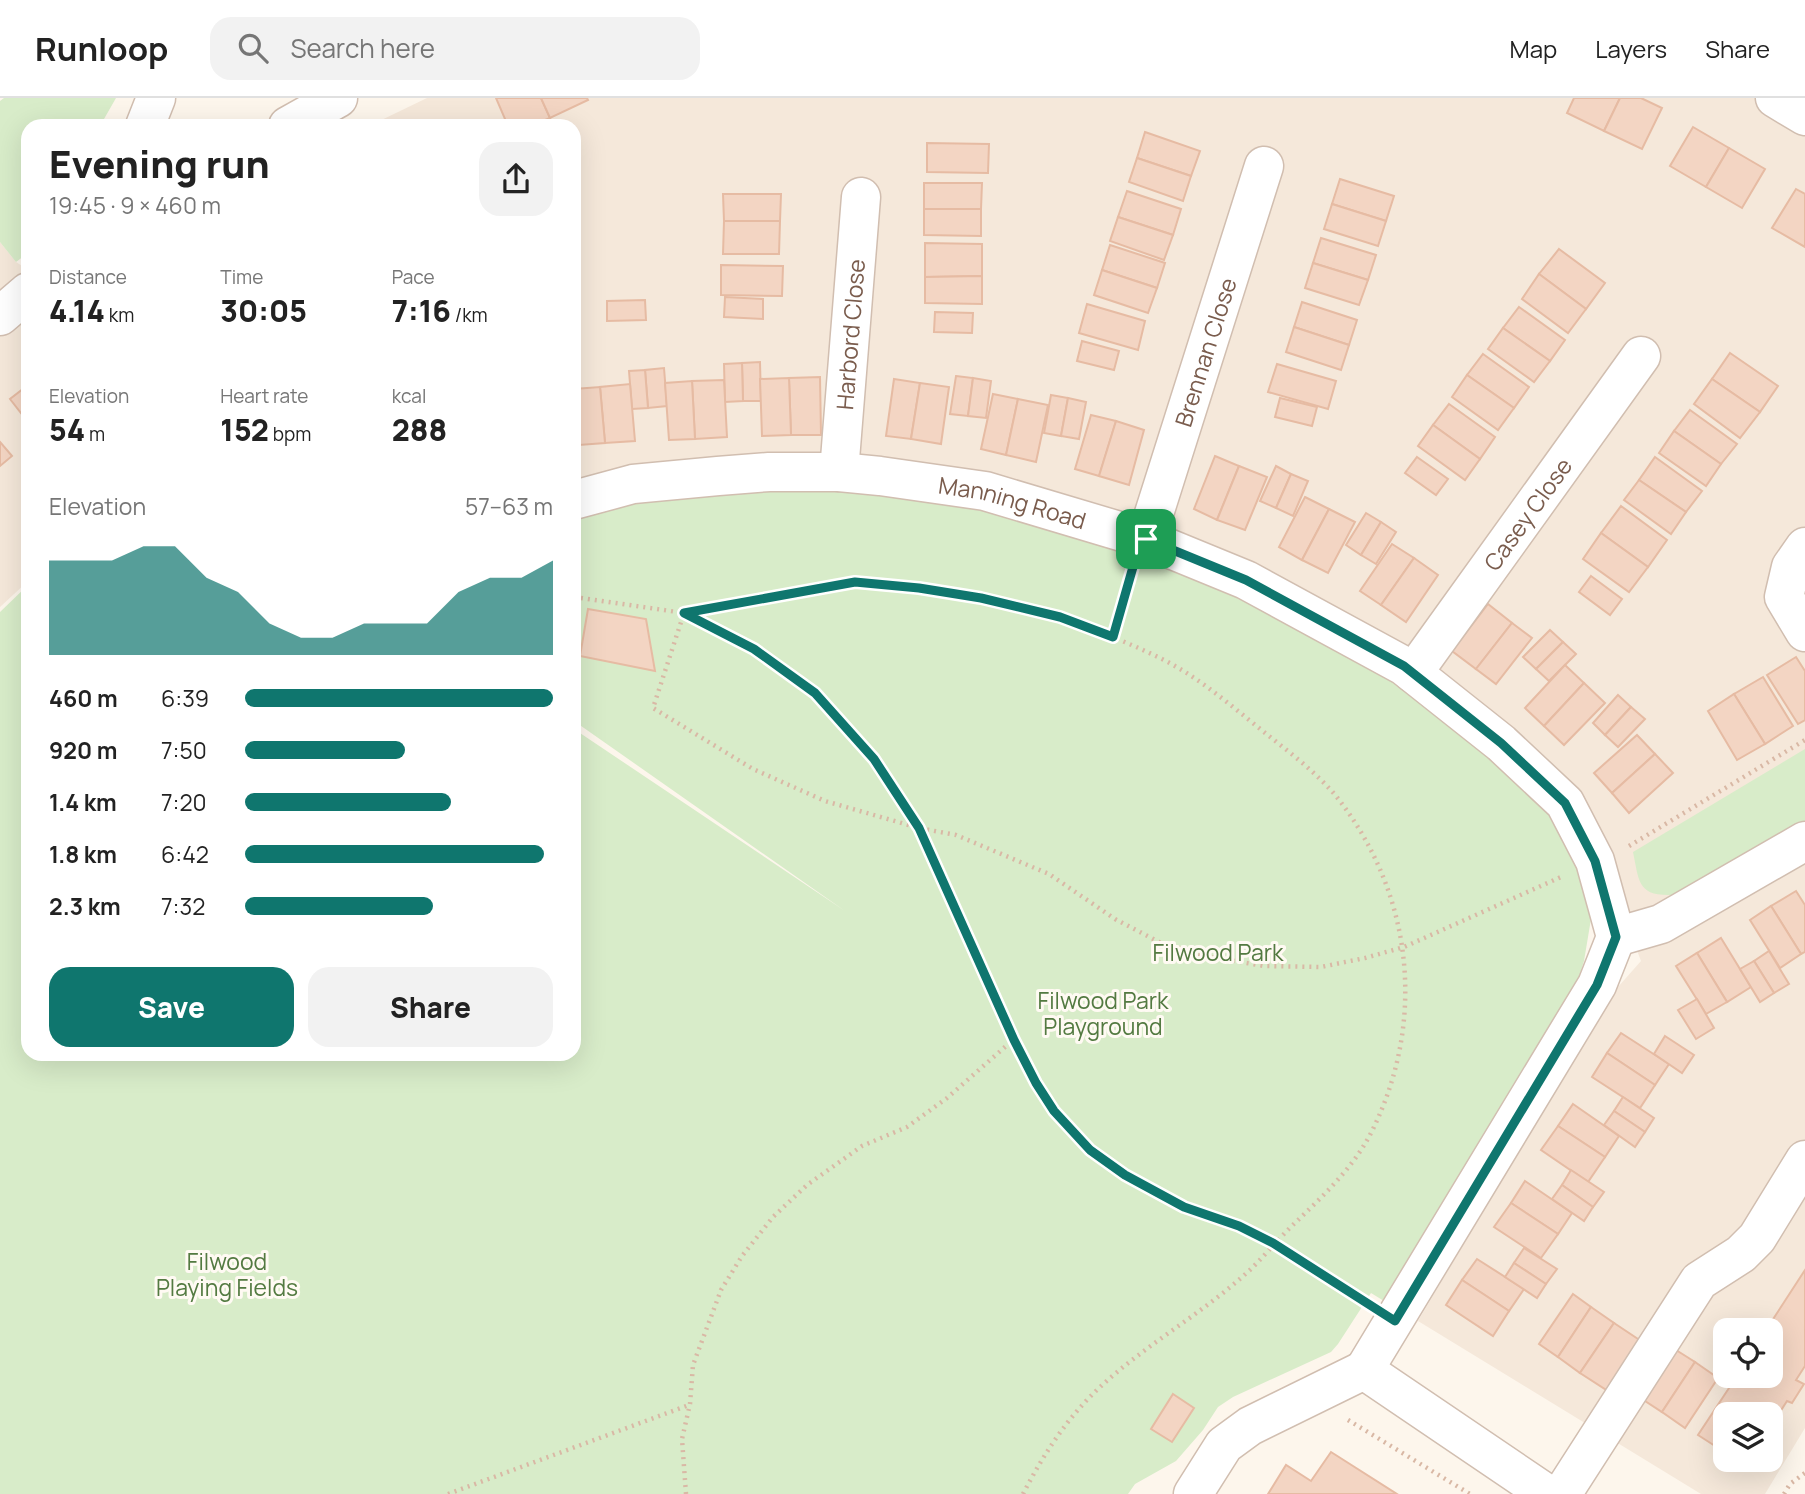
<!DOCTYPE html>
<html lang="en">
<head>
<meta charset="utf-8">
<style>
  :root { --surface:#fff; --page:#f2f2f2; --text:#222; --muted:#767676; --line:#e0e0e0; --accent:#0f766e }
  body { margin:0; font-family:Manrope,sans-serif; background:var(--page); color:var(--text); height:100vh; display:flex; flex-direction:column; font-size:26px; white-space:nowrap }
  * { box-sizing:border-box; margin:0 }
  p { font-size:23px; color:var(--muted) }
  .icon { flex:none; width:38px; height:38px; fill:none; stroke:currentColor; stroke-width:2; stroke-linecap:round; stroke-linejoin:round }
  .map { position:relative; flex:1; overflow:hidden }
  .details { position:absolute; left:21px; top:21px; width:560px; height:942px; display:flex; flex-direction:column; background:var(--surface); border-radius:21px; box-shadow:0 7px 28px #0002 }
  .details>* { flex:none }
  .controls { position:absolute; left:1713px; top:1220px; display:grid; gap:14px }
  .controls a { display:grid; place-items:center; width:70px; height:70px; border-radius:14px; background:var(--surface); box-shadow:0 7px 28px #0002; font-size:35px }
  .pin { position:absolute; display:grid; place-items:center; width:60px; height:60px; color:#fff; margin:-30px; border-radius:14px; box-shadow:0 4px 10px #0006 }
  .round { display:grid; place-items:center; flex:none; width:74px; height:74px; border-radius:21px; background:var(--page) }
  .overview { display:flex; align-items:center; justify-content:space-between; height:119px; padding:0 28px }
  h1 { font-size:38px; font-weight:800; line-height:52px }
  .metrics { display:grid; grid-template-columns:repeat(3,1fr); gap:10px; height:119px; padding:7px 28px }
  .metrics div { display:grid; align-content:center }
  .metrics b { font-size:30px; font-weight:800 }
  .metrics small { font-size:19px; font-weight:400 }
  .metrics p { font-size:19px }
  .chart { height:196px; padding:14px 28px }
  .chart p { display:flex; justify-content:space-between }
  .chart svg { width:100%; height:126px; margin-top:7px; fill:var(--accent); opacity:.7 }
  .action { display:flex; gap:14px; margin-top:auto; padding:14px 28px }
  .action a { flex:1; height:80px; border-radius:21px; background:var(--accent); color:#fff; font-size:28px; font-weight:800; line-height:80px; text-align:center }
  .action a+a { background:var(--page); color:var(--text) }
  ul { padding:0 28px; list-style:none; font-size:23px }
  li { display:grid; grid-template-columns:112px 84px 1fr; align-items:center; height:52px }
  li i { height:18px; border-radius:9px; background:var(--accent) }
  header { display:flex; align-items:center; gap:42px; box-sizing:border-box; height:98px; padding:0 35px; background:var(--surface); border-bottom:2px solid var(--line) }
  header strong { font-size:33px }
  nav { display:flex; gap:38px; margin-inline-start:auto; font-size:24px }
  .search { width:490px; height:63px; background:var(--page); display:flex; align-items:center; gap:18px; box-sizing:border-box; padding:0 24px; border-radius:21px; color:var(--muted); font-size:26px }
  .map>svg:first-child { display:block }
  .residential { fill:#f5e8da; fill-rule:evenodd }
  .green { fill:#d8ecc9 }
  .building { fill:#f3d5c3; stroke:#e6bba3; stroke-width:2 }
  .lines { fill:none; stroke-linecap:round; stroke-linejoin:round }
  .minor-casing { stroke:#d1beb0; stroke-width:41 }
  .path { stroke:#d9b8a5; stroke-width:4.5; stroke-dasharray:2 5; stroke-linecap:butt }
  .minor { stroke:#fff; stroke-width:38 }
  .route-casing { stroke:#fff; stroke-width:14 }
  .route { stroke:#0f766e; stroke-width:9 }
  .labels { text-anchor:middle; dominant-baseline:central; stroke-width:6; stroke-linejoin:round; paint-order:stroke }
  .street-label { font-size:23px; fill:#7a5c4d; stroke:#fffaf3 }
  .park-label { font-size:23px; fill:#537a41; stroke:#fffaf3 }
</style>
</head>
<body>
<header>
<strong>Runloop</strong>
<div class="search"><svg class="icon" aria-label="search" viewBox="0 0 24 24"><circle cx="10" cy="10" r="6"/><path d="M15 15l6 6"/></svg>Search here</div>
<nav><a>Map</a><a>Layers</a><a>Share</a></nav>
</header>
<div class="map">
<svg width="1805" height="1396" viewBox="0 0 1805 1396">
  <rect width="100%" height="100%" fill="#fdf6ec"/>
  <g class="residential">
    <path d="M 427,0 L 1805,0 L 1805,1330 L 1765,1396 L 1701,1396 L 1418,1223 L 1610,898 L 1641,863 L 1579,698 L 1423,562 L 1273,475 L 1178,433 L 1037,391 L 574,384 L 574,28 L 369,28 ZM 1726,1232 L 1771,1232 L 1771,1278 L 1726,1278 ZM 1726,1316 L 1771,1316 L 1771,1362 L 1726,1362 Z"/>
    <path d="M 0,144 L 16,164 L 28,172 L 28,483 L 0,509 Z"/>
  </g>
  <g class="green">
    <path d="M 4,0 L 116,0 L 100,28 L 28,28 L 28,155 L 16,164 L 0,144 L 0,3 Z"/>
    <path d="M 844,391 L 981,409 L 1066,429 L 1284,511 L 1400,582 L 1525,687 L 1562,733 L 1587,790 L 1591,821 L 1584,863 L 1576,888 L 1384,1203 L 1371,1195 L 1338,1246 L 1331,1254 L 1233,1299 L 1218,1309 L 1203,1332 L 1176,1363 L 1135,1386 L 1128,1396 L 0,1396 L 0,514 L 28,487 L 28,956 L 574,956 L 574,631 L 845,813 L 574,623 L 574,420 L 627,404 L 719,393 Z"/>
    <path d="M 1805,651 L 1805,728 L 1675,807 L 1671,797 C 1637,798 1639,782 1633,754 Z"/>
  </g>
  <g class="building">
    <path d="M 496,0 L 541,0 L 550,20 L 531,28 L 508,28 Z"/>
    <path d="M 541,0 L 587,0 L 588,2 L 550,20 Z"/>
    <path d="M 1574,0 L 1620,0 L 1604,33 L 1567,15 Z"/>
    <path d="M 1620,0 L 1641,0 L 1662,10 L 1642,51 L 1604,33 Z"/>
    <path d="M 1693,29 L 1729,50 L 1706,89 L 1670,68 Z"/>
    <path d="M 1145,34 L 1200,53 L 1191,78 L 1137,60 Z"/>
    <path d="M 927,45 L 989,46 L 988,75 L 927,74 Z"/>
    <path d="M 1729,50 L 1765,71 L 1742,110 L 1706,89 Z"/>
    <path d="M 1137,60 L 1191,78 L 1183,103 L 1129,84 Z"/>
    <path d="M 1340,81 L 1394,98 L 1386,123 L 1332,106 Z"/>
    <path d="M 924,85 L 982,85 L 981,111 L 924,111 Z"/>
    <path d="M 1796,91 L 1805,96 L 1805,149 L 1772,130 Z"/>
    <path d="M 1127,93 L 1181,111 L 1173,137 L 1118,119 Z"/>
    <path d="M 723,96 L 781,96 L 780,123 L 724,123 Z"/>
    <path d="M 1332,106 L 1386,123 L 1378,148 L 1324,131 Z"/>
    <path d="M 924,111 L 981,111 L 981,138 L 924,137 Z"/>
    <path d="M 1118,119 L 1173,137 L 1164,162 L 1110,143 Z"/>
    <path d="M 724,123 L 780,123 L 779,156 L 723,156 Z"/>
    <path d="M 1321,140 L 1376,157 L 1368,182 L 1313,165 Z"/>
    <path d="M 925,145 L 982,146 L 982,178 L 925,179 Z"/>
    <path d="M 1110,147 L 1165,165 L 1157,190 L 1102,172 Z"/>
    <path d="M 1559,151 L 1605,185 L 1586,211 L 1539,176 Z"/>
    <path d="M 1313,165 L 1368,182 L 1359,207 L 1305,190 Z"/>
    <path d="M 721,167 L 783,168 L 782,198 L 721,197 Z"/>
    <path d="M 1102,172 L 1157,190 L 1148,215 L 1094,197 Z"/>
    <path d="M 1539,176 L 1586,211 L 1568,235 L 1522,201 Z"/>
    <path d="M 982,178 L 982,206 L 925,205 L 925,179 Z"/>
    <path d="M 725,199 L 763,201 L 763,221 L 724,219 Z"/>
    <path d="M 645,202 L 646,222 L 607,223 L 607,203 Z"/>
    <path d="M 1302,204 L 1357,222 L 1349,247 L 1294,229 Z"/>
    <path d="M 1087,206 L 1145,223 L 1138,252 L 1079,235 Z"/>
    <path d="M 1519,209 L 1565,242 L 1550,263 L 1503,230 Z"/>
    <path d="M 935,214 L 973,215 L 972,235 L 934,234 Z"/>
    <path d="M 1294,229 L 1349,247 L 1341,272 L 1286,254 Z"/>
    <path d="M 1503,230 L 1550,263 L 1534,284 L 1488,251 Z"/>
    <path d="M 1082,243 L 1119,253 L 1114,272 L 1077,263 Z"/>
    <path d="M 1730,255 L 1778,288 L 1760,314 L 1712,281 Z"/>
    <path d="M 1483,256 L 1529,289 L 1514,310 L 1467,277 Z"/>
    <path d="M 760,264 L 761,303 L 743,303 L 742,265 Z"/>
    <path d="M 742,265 L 743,303 L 725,304 L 724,266 Z"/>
    <path d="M 1277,266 L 1336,283 L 1328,311 L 1268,294 Z"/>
    <path d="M 664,270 L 667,308 L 648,310 L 645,272 Z"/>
    <path d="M 645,272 L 648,310 L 632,311 L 629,273 Z"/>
    <path d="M 1467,277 L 1514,310 L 1498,332 L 1452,299 Z"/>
    <path d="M 956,278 L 973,280 L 968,318 L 950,316 Z"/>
    <path d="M 820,279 L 821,337 L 791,337 L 789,280 Z"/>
    <path d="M 789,280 L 791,337 L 762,338 L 760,281 Z"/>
    <path d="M 973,280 L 991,283 L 986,320 L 968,318 Z"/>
    <path d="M 894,281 L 920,285 L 911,341 L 886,338 Z"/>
    <path d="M 1712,281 L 1760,314 L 1740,340 L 1694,306 Z"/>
    <path d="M 724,282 L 727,339 L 695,341 L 692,283 Z"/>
    <path d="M 692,283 L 695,341 L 669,342 L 665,285 Z"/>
    <path d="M 920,285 L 949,289 L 941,346 L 911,341 Z"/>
    <path d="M 630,286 L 635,343 L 605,345 L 600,289 Z"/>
    <path d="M 28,287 L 28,324 L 10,301 Z"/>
    <path d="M 600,289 L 605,345 L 579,347 L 574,291 Z"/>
    <path d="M 993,296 L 1018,301 L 1006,357 L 981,351 Z"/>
    <path d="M 1051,297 L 1068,300 L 1061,338 L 1044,335 Z"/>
    <path d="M 1068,300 L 1086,304 L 1079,341 L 1061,338 Z"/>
    <path d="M 1280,300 L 1317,309 L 1312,328 L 1275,319 Z"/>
    <path d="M 1018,301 L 1048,307 L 1036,364 L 1006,357 Z"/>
    <path d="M 1449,306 L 1495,339 L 1480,361 L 1433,327 Z"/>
    <path d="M 1690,312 L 1737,346 L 1721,366 L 1674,333 Z"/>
    <path d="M 1091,317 L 1116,323 L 1099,378 L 1075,371 Z"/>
    <path d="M 1116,323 L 1144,332 L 1129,387 L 1099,378 Z"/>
    <path d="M 1433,327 L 1480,361 L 1465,382 L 1418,348 Z"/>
    <path d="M 1674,333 L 1721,366 L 1706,388 L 1659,355 Z"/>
    <path d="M 0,344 L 12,358 L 0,368 Z"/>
    <path d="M 1215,358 L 1239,368 L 1217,422 L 1194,411 Z"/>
    <path d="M 1417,359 L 1448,381 L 1436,397 L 1405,375 Z"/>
    <path d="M 1655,359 L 1702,393 L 1686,414 L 1639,382 Z"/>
    <path d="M 1239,368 L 1267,379 L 1245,432 L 1217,422 Z"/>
    <path d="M 1276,368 L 1291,376 L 1276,410 L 1260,403 Z"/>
    <path d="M 1291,376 L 1308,383 L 1293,418 L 1276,410 Z"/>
    <path d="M 1639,382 L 1686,414 L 1671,436 L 1624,402 Z"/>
    <path d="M 1305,399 L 1329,411 L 1302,462 L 1279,449 Z"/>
    <path d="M 1621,408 L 1667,442 L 1648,469 L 1601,435 Z"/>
    <path d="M 1329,411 L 1355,424 L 1328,475 L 1302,462 Z"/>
    <path d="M 1366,415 L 1381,424 L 1361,457 L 1346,447 Z"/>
    <path d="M 1381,424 L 1396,434 L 1376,466 L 1361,457 Z"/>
    <path d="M 1601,435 L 1648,469 L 1629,494 L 1583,461 Z"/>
    <path d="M 1392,446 L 1414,460 L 1381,507 L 1360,493 Z"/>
    <path d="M 1414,460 L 1438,477 L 1406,524 L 1381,507 Z"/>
    <path d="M 1591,478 L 1622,501 L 1610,517 L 1579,494 Z"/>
    <path d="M 1488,506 L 1512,525 L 1476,571 L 1452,553 Z"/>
    <path d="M 588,511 L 646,521 L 655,573 L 580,558 Z"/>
    <path d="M 1512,525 L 1532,540 L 1496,586 L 1476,571 Z"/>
    <path d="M 1550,532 L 1563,544 L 1536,571 L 1523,559 Z"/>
    <path d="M 1563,544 L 1576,556 L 1549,583 L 1536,571 Z"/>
    <path d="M 1796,559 L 1805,573 L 1805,622 L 1798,626 L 1767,577 Z"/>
    <path d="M 1565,567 L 1584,585 L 1544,628 L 1525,610 Z"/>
    <path d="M 1763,579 L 1793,628 L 1765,646 L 1734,596 Z"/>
    <path d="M 1584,585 L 1605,605 L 1564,647 L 1544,628 Z"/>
    <path d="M 1734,596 L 1765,646 L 1737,662 L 1708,613 Z"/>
    <path d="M 1618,597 L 1631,609 L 1605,637 L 1593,625 Z"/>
    <path d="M 1631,609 L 1645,621 L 1618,649 L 1605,637 Z"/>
    <path d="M 1637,637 L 1655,656 L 1612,695 L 1594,675 Z"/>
    <path d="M 1655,656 L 1673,675 L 1629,715 L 1612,695 Z"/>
    <path d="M 1796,793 L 1805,807 L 1805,854 L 1801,856 L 1771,808 Z"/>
    <path d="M 1771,808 L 1801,856 L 1780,870 L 1750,822 Z"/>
    <path d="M 1721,840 L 1751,889 L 1727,904 L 1697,855 Z"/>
    <path d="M 1769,853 L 1789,886 L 1774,895 L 1754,863 Z"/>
    <path d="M 1697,855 L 1727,904 L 1706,916 L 1676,868 Z"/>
    <path d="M 1754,863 L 1774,895 L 1760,904 L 1740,871 Z"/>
    <path d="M 1697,901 L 1714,930 L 1696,941 L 1678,912 Z"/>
    <path d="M 1621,935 L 1669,966 L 1655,987 L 1607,955 Z"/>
    <path d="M 1665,938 L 1694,957 L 1682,975 L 1654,956 Z"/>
    <path d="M 1607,955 L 1655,987 L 1640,1010 L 1592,979 Z"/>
    <path d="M 1623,999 L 1654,1020 L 1645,1034 L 1614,1013 Z"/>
    <path d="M 1573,1006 L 1619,1038 L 1605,1059 L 1558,1028 Z"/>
    <path d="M 1614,1013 L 1645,1034 L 1635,1049 L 1604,1027 Z"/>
    <path d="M 1558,1028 L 1605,1059 L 1588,1084 L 1541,1052 Z"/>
    <path d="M 1571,1072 L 1604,1094 L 1593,1109 L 1562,1087 Z"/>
    <path d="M 1525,1083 L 1572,1115 L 1558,1136 L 1511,1105 Z"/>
    <path d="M 1562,1087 L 1593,1109 L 1584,1123 L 1552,1101 Z"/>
    <path d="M 1511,1105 L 1558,1136 L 1541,1160 L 1494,1129 Z"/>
    <path d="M 1524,1150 L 1557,1171 L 1546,1186 L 1514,1165 Z"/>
    <path d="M 1477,1161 L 1524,1191 L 1509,1213 L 1462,1182 Z"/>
    <path d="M 1514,1165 L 1546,1186 L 1537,1200 L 1505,1179 Z"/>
    <path d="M 1805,1172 L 1805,1268 L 1796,1282 L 1804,1286 L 1792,1305 L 1787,1303 L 1771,1328 L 1771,1316 L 1726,1316 L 1726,1355 L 1698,1337 L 1737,1278 L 1771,1278 L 1771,1232 L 1766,1232 Z"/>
    <path d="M 1462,1182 L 1509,1213 L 1493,1238 L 1446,1207 Z"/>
    <path d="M 1573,1196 L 1591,1209 L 1558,1259 L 1539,1246 Z"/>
    <path d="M 1591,1209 L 1614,1225 L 1580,1275 L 1558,1259 Z"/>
    <path d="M 1614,1225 L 1641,1243 L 1608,1293 L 1580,1275 Z"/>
    <path d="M 1676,1252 L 1695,1264 L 1662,1314 L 1642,1301 Z"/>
    <path d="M 1695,1264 L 1718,1280 L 1685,1330 L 1662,1314 Z"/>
    <path d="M 1173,1296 L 1194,1310 L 1172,1344 L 1151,1331 Z"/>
    <path d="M 1331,1354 L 1397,1396 L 1268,1396 L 1286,1367 L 1311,1383 Z"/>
  </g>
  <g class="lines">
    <g class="minor-casing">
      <g id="minor">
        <path d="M 1775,0 L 1805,18"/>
        <path d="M 145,28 L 156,0"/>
        <path d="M 288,28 L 338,0"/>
        <path d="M 0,218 L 28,194"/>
        <path id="s1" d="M 839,374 L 861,99"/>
        <path id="s2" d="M 574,402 L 633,386 L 718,378 L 769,374 L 839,374 L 880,378 L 985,393 L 1146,441 L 1246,482 L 1404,568 L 1501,645 L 1565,705 L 1595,763 L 1616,839 L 1597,887 L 1364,1272"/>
        <path id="s3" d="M 1146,441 L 1264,68"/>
        <path d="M 1805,449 L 1791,469 L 1784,499 L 1805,534"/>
        <path id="s4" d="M 1413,575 L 1641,258"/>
        <path d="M 1616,839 L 1661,826 L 1805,743"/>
        <path d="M 1364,1272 L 1547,1396"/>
        <path d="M 1193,1396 L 1224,1347 L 1250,1328 L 1364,1272"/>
        <path d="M 1562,1396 L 1699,1183 L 1741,1156 L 1757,1140 L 1805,1062"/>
      </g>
    </g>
    <g class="path">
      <path d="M 574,499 L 684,515 L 754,550 L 815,595 L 874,661 L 919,730 L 1014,941 L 1054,1013 L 1071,1033 L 1090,1052 L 1125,1077 L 1184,1109 L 1239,1128 L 1273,1145 L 1362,1201"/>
      <path d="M 1113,539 L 1131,476"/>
      <path d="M 1629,748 L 1805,642"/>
      <path d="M 1348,1322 L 1470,1396"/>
      <path d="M 448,1396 L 689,1307"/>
      <path d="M 686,1396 L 682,1341 L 690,1306 L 693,1267 L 721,1192 L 742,1158 L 773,1119 L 807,1087 L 862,1048 L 907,1029 L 947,1000 L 1014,941"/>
      <path d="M 1023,1396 C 1040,1363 1060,1331 1085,1304 C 1134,1252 1200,1219 1252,1170 C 1267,1155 1280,1139 1296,1124 C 1324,1097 1354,1069 1372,1033 C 1427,922 1413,795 1336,698 C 1314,672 1285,651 1259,630 C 1228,605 1198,579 1162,561 C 1095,528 1024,507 951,495 C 920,490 887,484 856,484 C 841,485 824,489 809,492 C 767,498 726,507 684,515 L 653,610 L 753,671 L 825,703 L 919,730 L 956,737 L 1049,776 L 1115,821 L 1159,844 L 1206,858 L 1264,868 L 1321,869 L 1365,860 L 1404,849 L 1561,779"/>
      <path d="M 1784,1396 L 1790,1386 L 1805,1375"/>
    </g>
    <use href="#minor" class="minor"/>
  </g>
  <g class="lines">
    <g class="route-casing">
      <path id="route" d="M 1146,441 L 1246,482 L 1404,568 L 1501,645 L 1565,705 L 1595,763 L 1616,839 L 1597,887 L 1395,1223 L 1273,1145 L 1239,1128 L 1184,1109 L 1125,1077 L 1090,1052 L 1054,1013 L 1036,985 L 1014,942 L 919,730 L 874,661 L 815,595 L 754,551 L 684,515 L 855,484 L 919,490 L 981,500 L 1060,519 L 1113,539 L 1133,469 Z"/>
    </g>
    <use href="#route" class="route"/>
  </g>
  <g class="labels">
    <g class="street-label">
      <text stroke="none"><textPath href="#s1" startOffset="138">Harbord Close</textPath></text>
      <text stroke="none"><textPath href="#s3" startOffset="196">Brennan Close</textPath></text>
      <text stroke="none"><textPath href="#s2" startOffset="444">Manning Road</textPath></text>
      <text stroke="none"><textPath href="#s4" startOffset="196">Casey Close</textPath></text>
    </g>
    <g class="park-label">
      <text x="1218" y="854">Filwood Park</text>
      <text x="1103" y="902">Filwood Park<tspan x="1103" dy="26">Playground</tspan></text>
      <text x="227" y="1163">Filwood<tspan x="227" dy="26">Playing Fields</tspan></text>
    </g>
  </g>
</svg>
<div class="controls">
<a><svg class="icon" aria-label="locate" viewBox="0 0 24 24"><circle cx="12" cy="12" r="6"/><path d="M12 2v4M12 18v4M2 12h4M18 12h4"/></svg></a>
<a><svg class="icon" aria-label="layers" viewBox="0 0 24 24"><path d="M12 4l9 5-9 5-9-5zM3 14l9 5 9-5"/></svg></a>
</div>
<div class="pin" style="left:1146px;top:441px;background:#1e9e55"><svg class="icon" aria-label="arrive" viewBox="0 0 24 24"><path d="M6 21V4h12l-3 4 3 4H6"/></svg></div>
<section class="details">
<div class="overview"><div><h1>Evening run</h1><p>19:45 · 9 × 460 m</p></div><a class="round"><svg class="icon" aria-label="share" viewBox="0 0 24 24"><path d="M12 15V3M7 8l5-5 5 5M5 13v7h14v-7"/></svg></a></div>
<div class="metrics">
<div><p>Distance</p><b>4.14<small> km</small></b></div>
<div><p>Time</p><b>30:05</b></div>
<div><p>Pace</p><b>7:16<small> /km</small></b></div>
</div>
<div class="metrics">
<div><p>Elevation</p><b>54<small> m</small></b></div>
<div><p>Heart rate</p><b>152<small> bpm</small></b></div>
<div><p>kcal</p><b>288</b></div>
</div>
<div class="chart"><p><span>Elevation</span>57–63 m</p>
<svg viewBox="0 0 160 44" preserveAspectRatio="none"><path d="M0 44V11L10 11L20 11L30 6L40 6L50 17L60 22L70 33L80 38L90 38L100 33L110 33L120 33L130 22L140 17L150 17L160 11V44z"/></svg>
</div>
<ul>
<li><b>460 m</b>6:39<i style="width:100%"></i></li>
<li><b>920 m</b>7:50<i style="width:52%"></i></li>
<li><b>1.4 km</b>7:20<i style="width:67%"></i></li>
<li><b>1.8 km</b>6:42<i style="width:97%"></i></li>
<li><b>2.3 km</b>7:32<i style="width:61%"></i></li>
</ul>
<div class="action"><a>Save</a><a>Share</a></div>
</section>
</div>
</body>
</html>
